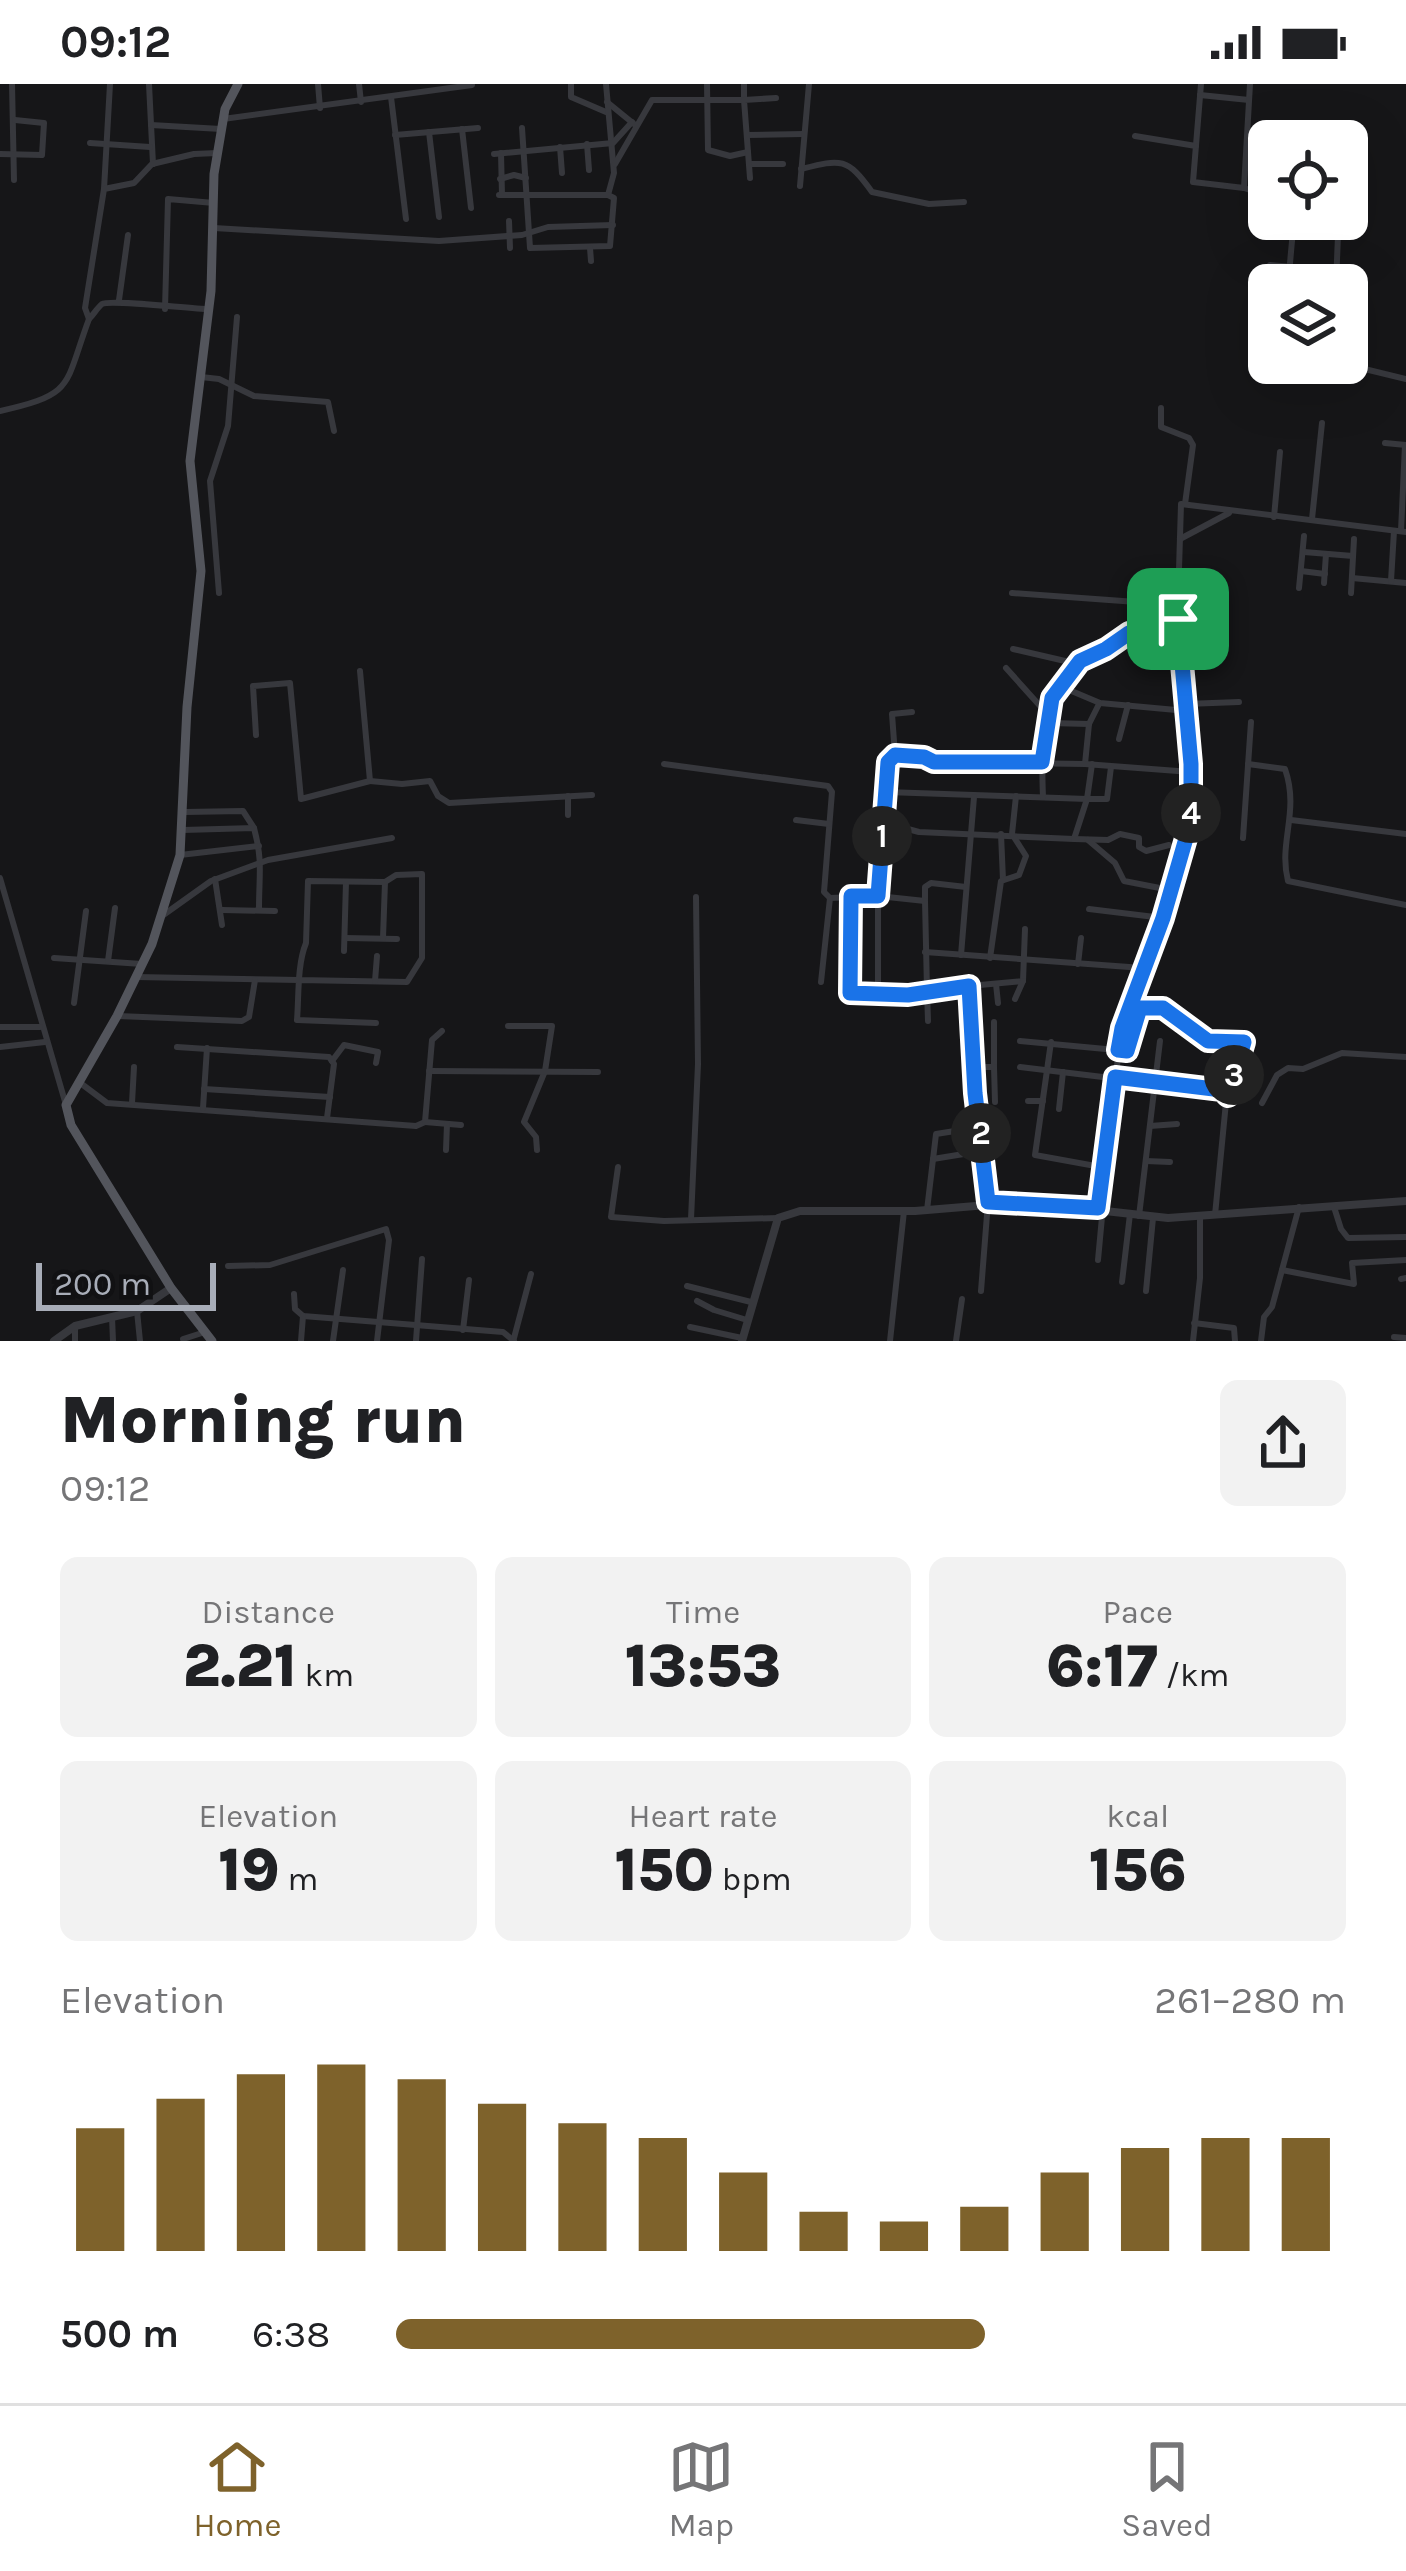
<!DOCTYPE html>
<html lang="en">
<head>
<meta charset="utf-8">
<style>
  :root { --surface:#fff; --page:#f2f2f2; --text:#202124; --muted:#757577; --line:#e0e0e0; --accent:#7e622b }
  body { margin:0; font-family:Karla,sans-serif; background:var(--page); color:var(--text); height:100vh; display:flex; flex-direction:column; font-size:45px; white-space:nowrap }
  * { box-sizing:border-box; margin:0 }
  p { font-size:39px; color:var(--muted) }
  .icon { flex:none; width:66px; height:66px; fill:none; stroke:currentColor; stroke-width:2; stroke-linecap:round; stroke-linejoin:round }
  .map { position:relative; height:1257px; overflow:hidden }
  .panel { display:flex; flex-direction:column; background:var(--surface); flex:1 }
  .panel>* { flex:none }
  .fabs { position:absolute; left:1248px; top:36px; display:grid; gap:24px }
  .fabs a { display:grid; place-items:center; width:120px; height:120px; border-radius:18px; background:var(--surface); box-shadow:0 12px 48px #0002; font-size:60px }
  .scale { position:absolute; left:36px; bottom:30px; width:180px; box-sizing:border-box; padding-left:12px; border:6px solid #a8adb8; border-top:0; font-size:33px; line-height:42px; white-space:nowrap; color:#a8adb8; -webkit-text-stroke:9px #111113; paint-order:stroke }
  .pin { position:absolute; display:grid; place-items:center; width:102px; height:102px; color:#fff; margin:-51px; border-radius:24px; box-shadow:0 6px 18px #0006 }
  .km { position:absolute; width:60px; height:60px; margin:-30px; border-radius:50%; background:#222; color:#fff; font-size:33px; line-height:60px; text-align:center }
  .round { display:grid; place-items:center; flex:none; width:126px; height:126px; border-radius:18px; background:var(--page) }
  .headline { display:flex; align-items:center; justify-content:space-between; height:204px; padding:0 60px }
  h1 { font-size:66px; font-weight:800; line-height:90px }
  .metrics { display:grid; grid-template-columns:repeat(3,1fr); gap:18px; height:204px; padding:12px 60px }
  .metrics div { display:grid; align-content:center; border-radius:18px; background:var(--page); text-align:center }
  .metrics b { font-size:60px; font-weight:800 }
  .metrics small { font-size:33px; font-weight:400 }
  .metrics p { font-size:33px }
  .chart { height:336px; padding:24px 60px }
  .chart p { display:flex; justify-content:space-between }
  .chart svg { width:100%; height:216px; margin-top:12px; stroke:var(--accent); stroke-width:6 }
  ul { padding:0 60px; list-style:none; font-size:39px }
  li { display:grid; grid-template-columns:192px 144px 1fr; align-items:center; height:90px }
  li i { height:30px; border-radius:15px; background:var(--accent) }
  .status { display:flex; justify-content:space-between; align-items:center; height:84px; padding:0 60px; background:var(--surface); direction:ltr }
  .status svg { height:33px; fill:currentColor }
  .dock { display:flex; justify-content:space-around; align-items:center; height:168px; border-top:3px solid var(--line); background:var(--surface); font-size:33px; color:var(--muted) }
  .dock a { display:grid; justify-items:center; gap:6px }
  .dock .selected { color:var(--accent) }
  .map>svg:first-child { display:block }
  .lines { fill:none; stroke-linecap:round; stroke-linejoin:round }
  .minor { stroke:#37383d; stroke-width:6 }
  .tertiary { stroke:#37383d; stroke-width:8 }
  .primary { stroke:#53555c; stroke-width:9 }
  .route-casing { stroke:#fff; stroke-width:24 }
  .route { stroke:#1a73e8; stroke-width:15 }
</style>
</head>
<body>
<div class="status"><b>09:12</b><svg viewBox="0 0 49 12"><path d="M0 12V9h3v3zM5 12V6h3v6zM10 12V3h3v9zM15 12V0h3v12zM26 1h20v11H26zM47 4h2v5h-2z"/></svg></div>
<div class="map">
<svg width="1406" height="1257" viewBox="0 0 1406 1257">
  <rect width="100%" height="100%" fill="#161618"/>
  <g class="lines">
    <g class="minor">
      <path d="M 12,0 L 14,96"/>
      <path d="M 149,0 L 153,80"/>
      <path d="M 318,0 L 320,24"/>
      <path d="M 359,0 L 361,18"/>
      <path d="M 571,0 L 571,13 L 606,28"/>
      <path d="M 707,0 L 708,66 L 730,72 L 748,68"/>
      <path d="M 1201,0 L 1193,98 L 1244,104 L 1269,112"/>
      <path d="M 1200,11 L 1249,16"/>
      <path d="M 391,13 L 406,135"/>
      <path d="M 607,18 L 634,40"/>
      <path d="M 223,35 L 472,1"/>
      <path d="M 151,41 L 221,45"/>
      <path d="M 522,44 L 530,164 L 610,162 L 614,114 L 608,111 L 614,89 L 606,0"/>
      <path d="M 462,45 L 471,124"/>
      <path d="M 429,48 L 439,133"/>
      <path d="M 395,51 L 478,44"/>
      <path d="M 747,51 L 803,50"/>
      <path d="M 1135,52 L 1196,62"/>
      <path d="M 90,59 L 150,63"/>
      <path d="M 587,60 L 589,86"/>
      <path d="M 560,63 L 562,89"/>
      <path d="M 501,69 L 502,111"/>
      <path d="M 0,70 L 42,71 L 44,39 L 15,36"/>
      <path d="M 494,70 L 613,59 L 632,38"/>
      <path d="M 615,80 L 652,16 L 744,16 L 744,0"/>
      <path d="M 749,80 L 783,80"/>
      <path d="M 801,85 C 841,75 847,73 872,108 L 929,120 L 964,118"/>
      <path d="M 750,94 L 744,16 L 776,14"/>
      <path d="M 500,95 L 514,91 L 526,94"/>
      <path d="M 800,102 L 809,0"/>
      <path d="M 1244,104 L 1250,0"/>
      <path d="M 104,105 L 110,0"/>
      <path d="M 499,111 L 608,111"/>
      <path d="M 509,137 L 510,164"/>
      <path d="M 214,144 L 439,157 L 522,151 L 548,143 L 613,141"/>
      <path d="M 590,164 L 591,177"/>
      <path d="M 1270,181 L 1337,187"/>
      <path d="M 1288,201 L 1294,135"/>
      <path d="M 1336,201 L 1338,151"/>
      <path d="M 119,216 L 128,151"/>
      <path d="M 165,225 L 168,115 L 214,119"/>
      <path d="M 89,235 C 94,230 97,224 102,220 C 110,215 191,225 209,225"/>
      <path d="M 1340,279 L 1406,295"/>
      <path d="M 201,293 L 219,295 L 254,312 L 328,318 L 334,347"/>
      <path d="M 1161,324 L 1161,343 L 1189,354 L 1193,361 L 1185,420"/>
      <path d="M 0,327 C 76,310 64,302 89,235 L 85,224 L 104,105 L 134,99 L 152,80 L 194,70 L 217,69"/>
      <path d="M 1385,359 L 1406,361"/>
      <path d="M 1274,433 L 1280,368"/>
      <path d="M 1312,435 L 1322,339"/>
      <path d="M 1401,447 L 1405,361"/>
      <path d="M 1180,455 L 1229,429"/>
      <path d="M 1304,468 L 1353,472"/>
      <path d="M 1301,487 L 1325,490"/>
      <path d="M 1352,494 L 1406,499"/>
      <path d="M 1391,497 L 1394,447"/>
      <path d="M 1324,499 L 1326,470"/>
      <path d="M 1299,504 L 1304,452"/>
      <path d="M 219,509 L 210,397 L 228,342 L 237,233"/>
      <path d="M 1012,509 L 1178,521"/>
      <path d="M 1351,509 L 1354,455"/>
      <path d="M 1013,565 L 1078,580"/>
      <path d="M 1006,584 L 1050,633"/>
      <path d="M 1062,603 L 1100,619 L 1187,627"/>
      <path d="M 1186,620 L 1239,618"/>
      <path d="M 1050,639 L 1089,640"/>
      <path d="M 256,651 L 253,602 L 290,599 L 301,715 L 370,697 L 360,587"/>
      <path d="M 1119,655 L 1128,621"/>
      <path d="M 895,671 L 892,630 L 912,628"/>
      <path d="M 664,680 L 828,702 L 832,708 L 824,808 L 830,814 L 878,812 L 878,909"/>
      <path d="M 1085,680 L 1089,640 L 1099,620"/>
      <path d="M 1248,680 L 1285,685 C 1300,728 1278,758 1288,797 L 1406,821"/>
      <path d="M 370,697 L 402,700 L 430,697 L 438,712 L 449,719 L 592,711"/>
      <path d="M 886,708 L 1087,715 L 1092,680"/>
      <path d="M 1043,713 C 1042,687 1041,663 1049,639 C 1052,630 1049,619 1053,612 C 1080,567 1129,549 1177,535"/>
      <path d="M 185,728 L 243,727 L 254,744"/>
      <path d="M 568,731 L 568,712"/>
      <path d="M 796,736 L 829,740"/>
      <path d="M 1291,736 L 1406,750"/>
      <path d="M 882,738 L 919,748 L 1074,755 L 1087,715 L 1107,715 L 1111,683"/>
      <path d="M 183,746 L 254,744 C 263,778 259,790 259,825"/>
      <path d="M 1001,750 L 1003,796"/>
      <path d="M 1243,754 L 1251,638"/>
      <path d="M 1074,755 L 1108,756 L 1120,750 L 1139,754 L 1139,763 L 1146,767 L 1169,761"/>
      <path d="M 1088,756 L 1115,779 L 1124,797 L 1170,806"/>
      <path d="M 180,771 L 259,762"/>
      <path d="M 0,794 L 66,1021"/>
      <path d="M 215,795 L 222,841"/>
      <path d="M 851,812 L 850,909 L 908,911 L 927,906 L 928,937"/>
      <path d="M 925,816 L 925,803 L 931,799 L 966,803"/>
      <path d="M 1089,825 L 1163,834"/>
      <path d="M 222,826 L 275,827"/>
      <path d="M 162,832 L 211,797 L 268,776 L 392,754"/>
      <path d="M 345,854 L 397,855"/>
      <path d="M 383,854 L 385,798"/>
      <path d="M 344,867 L 346,798"/>
      <path d="M 925,868 L 1143,884"/>
      <path d="M 961,871 L 974,713"/>
      <path d="M 54,874 L 142,880"/>
      <path d="M 990,874 L 1001,797 L 1019,791 L 1026,772 L 1012,750 L 1016,712"/>
      <path d="M 108,877 L 115,824"/>
      <path d="M 1078,880 L 1081,854"/>
      <path d="M 136,893 C 226,895 317,896 407,898 L 422,874 L 422,790 L 396,791 L 385,798 L 308,797 L 306,859 C 297,881 299,912 297,936 L 376,939"/>
      <path d="M 375,897 L 377,872"/>
      <path d="M 821,898 L 830,814"/>
      <path d="M 996,900 L 998,919"/>
      <path d="M 969,902 L 1023,897 L 1025,845"/>
      <path d="M 1015,915 L 1023,897"/>
      <path d="M 74,919 L 86,827"/>
      <path d="M 118,932 L 242,937 L 249,933 L 255,896"/>
      <path d="M 994,938 L 994,983"/>
      <path d="M 508,942 L 552,942 L 545,987 L 524,1038 L 536,1053 L 537,1066"/>
      <path d="M 0,943 L 40,943"/>
      <path d="M 1020,957 L 1127,967 L 1140,924 L 1163,924 L 1208,957 L 1244,958 L 1229,1009"/>
      <path d="M 1051,958 L 1035,1071 L 1101,1083"/>
      <path d="M 0,963 L 45,958"/>
      <path d="M 177,963 L 329,973 L 334,980 L 327,1034"/>
      <path d="M 332,977 L 344,961 L 378,968 L 376,979"/>
      <path d="M 976,983 L 994,983 L 995,1018"/>
      <path d="M 1020,983 L 1227,1008 L 1215,1131"/>
      <path d="M 429,987 L 598,988"/>
      <path d="M 79,998 L 107,1019 L 416,1042 L 425,1038 L 432,956 L 442,947"/>
      <path d="M 204,1005 L 330,1013"/>
      <path d="M 1028,1017 L 1043,1017"/>
      <path d="M 132,1019 L 134,983"/>
      <path d="M 1262,1019 L 1277,991 L 1288,984 L 1303,985 L 1342,969 L 1406,973"/>
      <path d="M 203,1024 L 207,964"/>
      <path d="M 1059,1025 L 1063,988"/>
      <path d="M 425,1038 L 461,1041"/>
      <path d="M 1150,1042 L 1177,1040"/>
      <path d="M 981,1053 L 1004,1051"/>
      <path d="M 446,1066 L 447,1040"/>
      <path d="M 933,1075 L 982,1067"/>
      <path d="M 1146,1077 L 1170,1078"/>
      <path d="M 618,1083 L 611,1133 L 664,1137 L 778,1134"/>
      <path d="M 1334,1123 L 1341,1145 L 1348,1154 L 1406,1153"/>
      <path d="M 927,1126 L 936,1050 L 980,1043"/>
      <path d="M 1139,1132 L 1160,957"/>
      <path d="M 691,1135 L 698,980 L 696,813"/>
      <path d="M 1098,1176 L 1102,1133 L 1098,1124 L 1122,944 L 1163,834 L 1191,737 L 1191,680 L 1177,551 L 1181,420 L 1406,448"/>
      <path d="M 228,1182 L 270,1181 L 386,1145 L 389,1156 L 377,1257"/>
      <path d="M 1282,1186 L 1354,1200 L 1352,1179 L 1406,1176"/>
      <path d="M 1401,1195 L 1406,1194"/>
      <path d="M 1122,1198 L 1130,1130"/>
      <path d="M 687,1202 L 751,1218"/>
      <path d="M 981,1207 L 988,1118 L 975,1009 L 969,902 L 927,906 L 925,817 L 878,812 L 888,678 L 895,671 L 924,673 L 934,678 L 1085,680 L 1191,688"/>
      <path d="M 1146,1207 L 1153,1134"/>
      <path d="M 294,1210 L 295,1225 L 303,1232 L 503,1248 L 514,1257"/>
      <path d="M 697,1217 L 714,1226 L 747,1236"/>
      <path d="M 137,1227 L 140,1257"/>
      <path d="M 112,1233 L 113,1257"/>
      <path d="M 1194,1239 L 1234,1244 L 1235,1257"/>
      <path d="M 75,1242 L 75,1257"/>
      <path d="M 690,1243 L 742,1254"/>
      <path d="M 463,1246 L 469,1196"/>
      <path d="M 1394,1253 L 1406,1254"/>
      <path d="M 514,1254 L 531,1190"/>
      <path d="M 183,1255 L 205,1248"/>
      <path d="M 301,1257 L 303,1232"/>
      <path d="M 333,1257 L 343,1186"/>
      <path d="M 416,1257 L 422,1175"/>
      <path d="M 890,1257 L 904,1127"/>
      <path d="M 956,1257 L 962,1215"/>
      <path d="M 1193,1257 L 1200,1194 L 1200,1132"/>
      <path d="M 1261,1257 L 1264,1233 L 1272,1223 L 1299,1123"/>
    </g>
    <g class="tertiary">
      <path d="M 54,1257 L 75,1242 L 137,1227 L 171,1204"/>
      <path d="M 742,1257 L 778,1134 L 800,1127 L 915,1127 L 1024,1118 L 1168,1134 L 1406,1117"/>
    </g>
    <path class="primary" d="M 212,1257 L 171,1204 L 71,1041 L 66,1021 L 117,932 L 152,860 L 180,771 L 187,623 L 201,487 L 190,377 L 211,207 L 214,90 L 225,25 L 238,0"/>
  </g>
  <g class="lines">
    <g class="route-casing">
      <path id="route" d="M 1178,535 L 1191,680 L 1191,737 L 1163,834 L 1122,944 L 1118,966 L 1127,967 L 1140,924 L 1163,924 L 1208,957 L 1244,958 L 1228,1012 L 1222,1006 L 1115,993 L 1098,1124 L 988,1118 L 975,1009 L 969,902 L 908,911 L 850,909 L 851,812 L 878,812 L 888,678 L 895,671 L 924,673 L 934,678 L 1042,678 L 1052,614 L 1080,577 L 1106,565 L 1129,549 Z"/>
    </g>
    <use href="#route" class="route"/>
  </g>
</svg>
<div class="fabs">
<a><svg class="icon" aria-label="locate" viewBox="0 0 24 24"><circle cx="12" cy="12" r="6"/><path d="M12 2v4M12 18v4M2 12h4M18 12h4"/></svg></a>
<a><svg class="icon" aria-label="layers" viewBox="0 0 24 24"><path d="M12 4l9 5-9 5-9-5zM3 14l9 5 9-5"/></svg></a>
</div>
<div class="scale">200 m</div>
<div class="pin" style="left:1178px;top:535px;background:#1e9e55"><svg class="icon" aria-label="arrive" viewBox="0 0 24 24"><path d="M6 21V4h12l-3 4 3 4H6"/></svg></div>
<b class="km" style="left:882px;top:752px">1</b>
<b class="km" style="left:981px;top:1049px">2</b>
<b class="km" style="left:1234px;top:991px">3</b>
<b class="km" style="left:1191px;top:729px">4</b>
</div>
<section class="panel">
<div class="headline"><div><h1>Morning run</h1><p>09:12</p></div><a class="round"><svg class="icon" aria-label="share" viewBox="0 0 24 24"><path d="M12 15V3M7 8l5-5 5 5M5 13v7h14v-7"/></svg></a></div>
<div class="metrics">
<div><p>Distance</p><b>2.21<small> km</small></b></div>
<div><p>Time</p><b>13:53</b></div>
<div><p>Pace</p><b>6:17<small> /km</small></b></div>
</div>
<div class="metrics">
<div><p>Elevation</p><b>19<small> m</small></b></div>
<div><p>Heart rate</p><b>150<small> bpm</small></b></div>
<div><p>kcal</p><b>156</b></div>
</div>
<div class="chart"><p><span>Elevation</span>261–280 m</p>
<svg viewBox="0 0 160 44" preserveAspectRatio="none"><path d="M5 44V19M15 44V13M25 44V8M35 44V6M45 44V9M55 44V14M65 44V18M75 44V21M85 44V28M95 44V36M105 44V38M115 44V35M125 44V28M135 44V23M145 44V21M155 44V21"/></svg>
</div>
<ul>
<li><b>500 m</b>6:38<i style="width:62%"></i></li>
</ul>
</section>
<nav class="dock">
<a class="selected"><svg class="icon" aria-label="home" viewBox="0 0 24 24"><path d="M3 11l9-7 9 7M6 9v11h12V9"/></svg>Home</a>
<a><svg class="icon" aria-label="map" viewBox="0 0 24 24"><path d="M3 6l6-2 6 2 6-2v14l-6 2-6-2-6 2zM9 4v14M15 6v14"/></svg>Map</a>
<a><svg class="icon" aria-label="saved" viewBox="0 0 24 24"><path d="M7 4h10v16l-5-4-5 4z"/></svg>Saved</a>
</nav>
</body>
</html>
